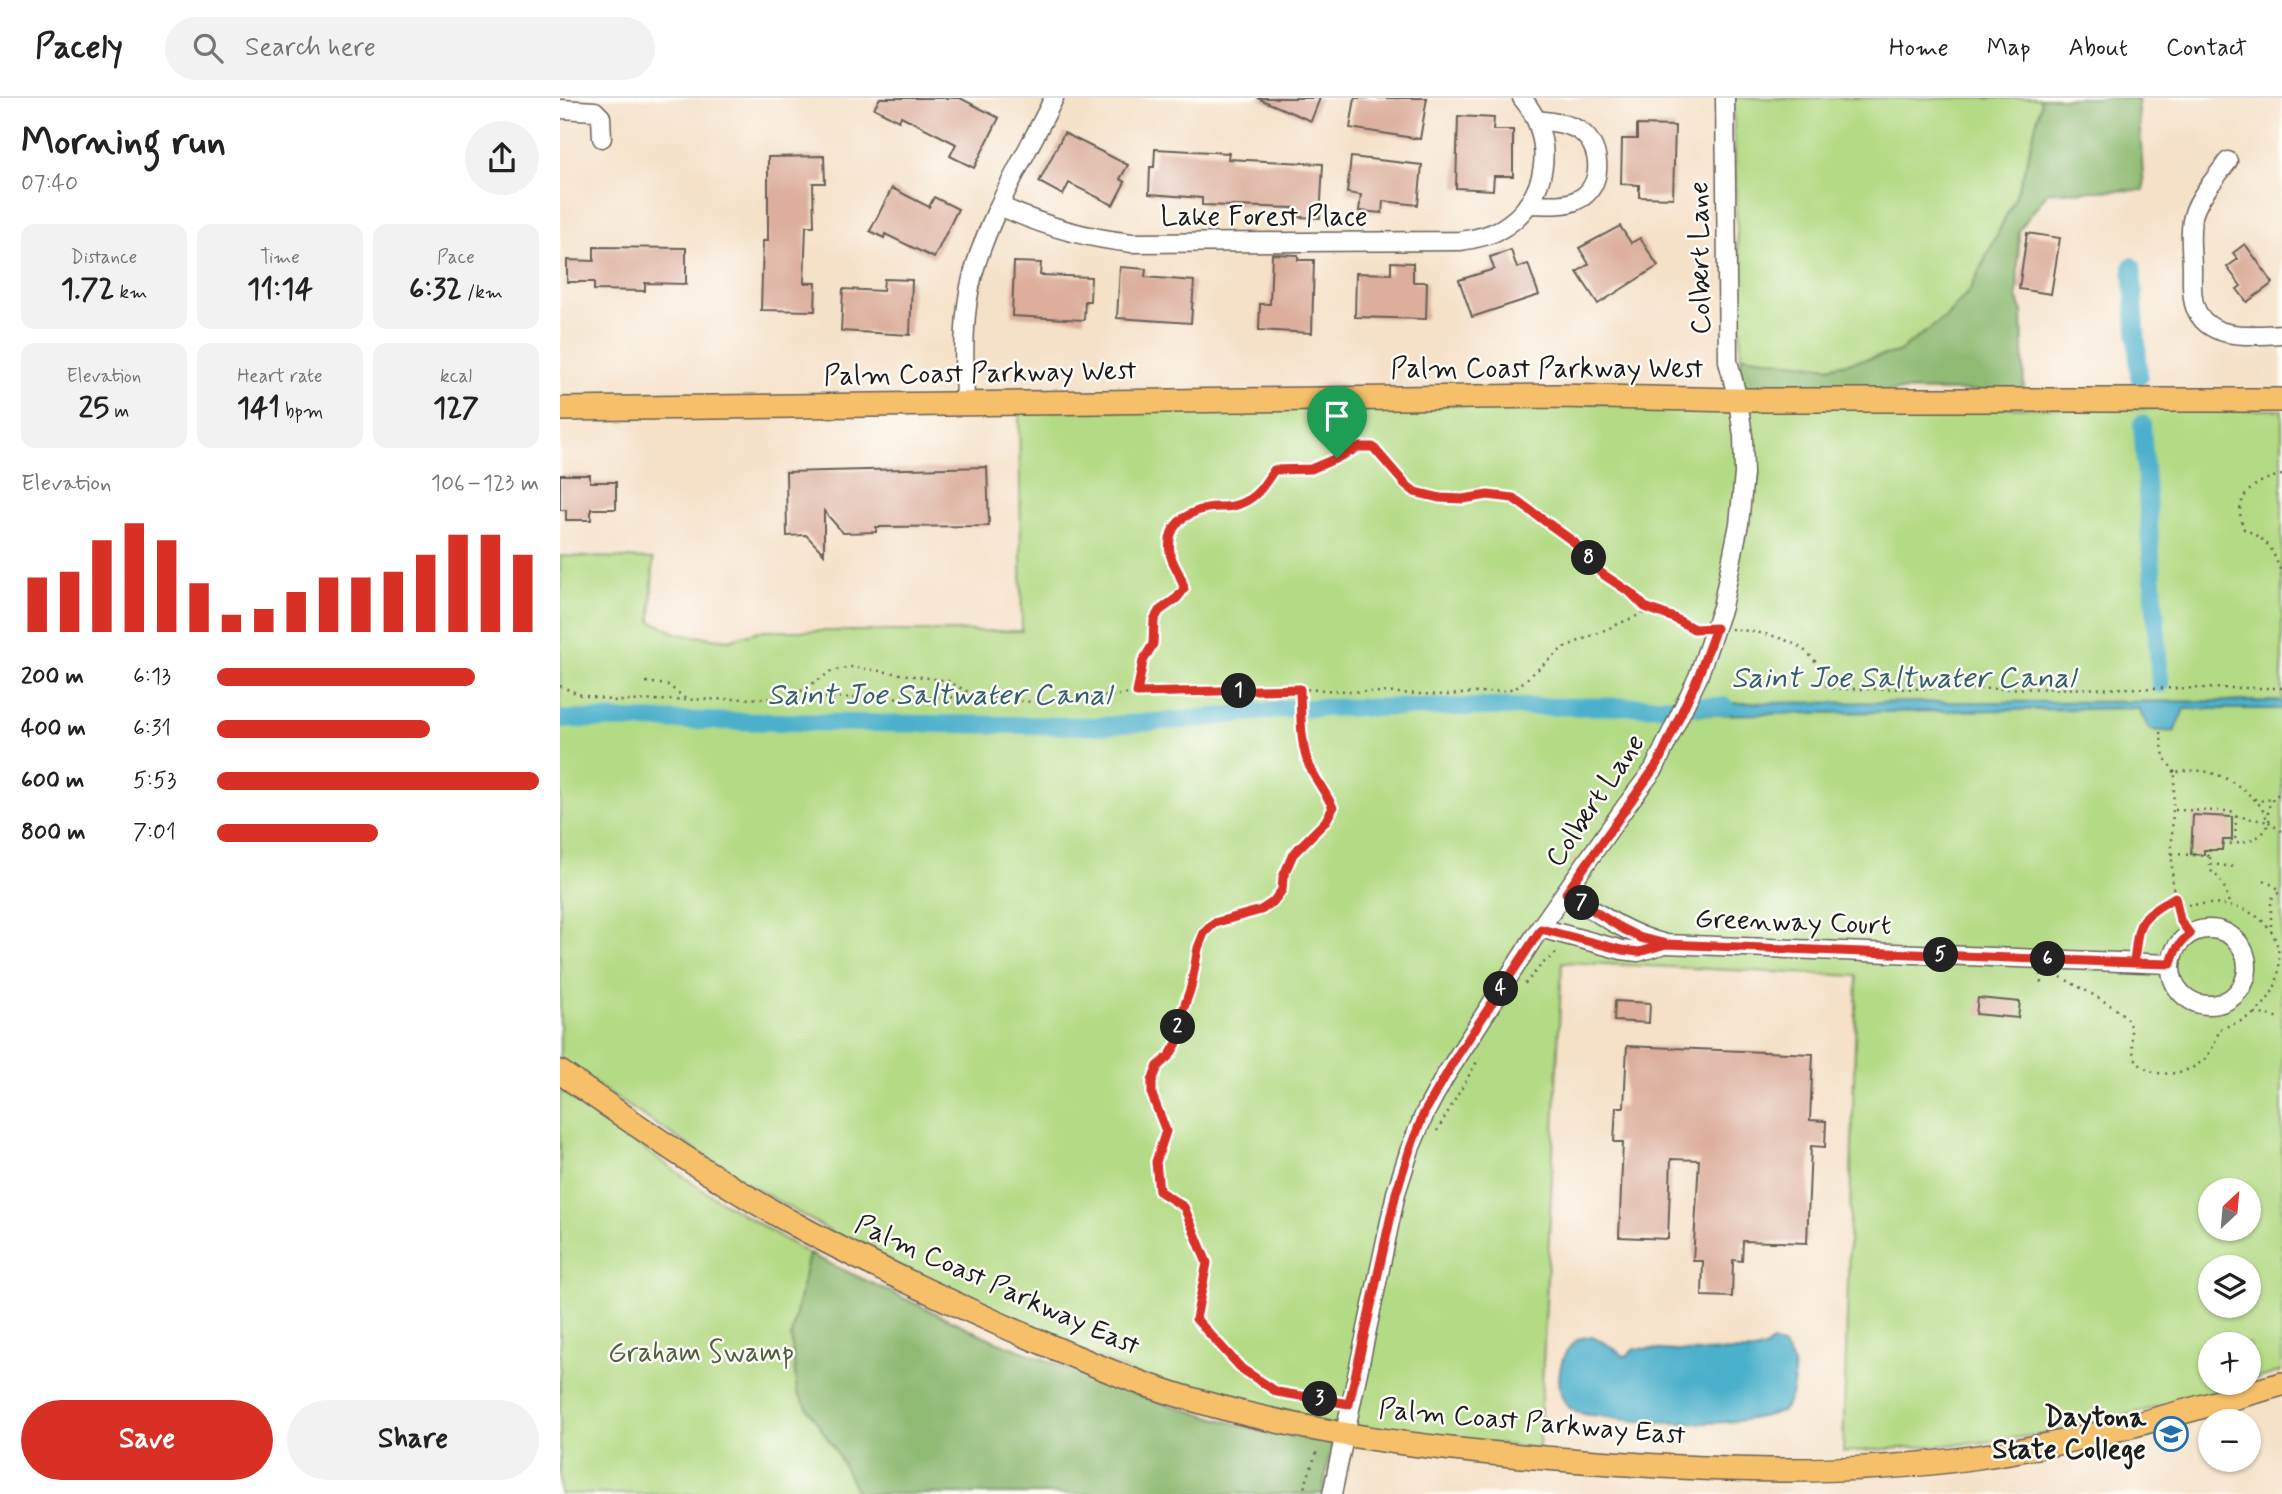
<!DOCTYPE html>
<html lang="en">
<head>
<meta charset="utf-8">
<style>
  :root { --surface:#fff; --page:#f2f2f2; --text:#222; --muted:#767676; --line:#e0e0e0; --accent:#d93025 }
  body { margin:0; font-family:Mynerve,sans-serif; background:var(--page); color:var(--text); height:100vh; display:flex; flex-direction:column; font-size:26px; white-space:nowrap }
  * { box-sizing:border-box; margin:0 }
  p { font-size:23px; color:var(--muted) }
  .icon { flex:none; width:38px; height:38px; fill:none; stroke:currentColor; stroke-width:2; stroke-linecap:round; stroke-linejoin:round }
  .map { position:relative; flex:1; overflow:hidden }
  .side { display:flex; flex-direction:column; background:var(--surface); width:560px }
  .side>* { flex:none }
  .needle { width:46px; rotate:26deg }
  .tools { position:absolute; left:1638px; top:1080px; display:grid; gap:14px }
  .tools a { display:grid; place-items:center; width:63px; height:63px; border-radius:50%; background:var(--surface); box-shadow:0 2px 5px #0004; font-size:35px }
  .pin { position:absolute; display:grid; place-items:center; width:60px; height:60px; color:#fff; margin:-72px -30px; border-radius:50% 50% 50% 0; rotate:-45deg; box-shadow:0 0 7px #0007 }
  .pin .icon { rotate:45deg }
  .km { position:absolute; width:35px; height:35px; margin:-18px; border-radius:50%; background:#222; color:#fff; font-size:19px; line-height:35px; text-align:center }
  .round { display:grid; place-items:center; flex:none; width:74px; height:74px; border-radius:37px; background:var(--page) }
  .overview { display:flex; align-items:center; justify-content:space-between; height:119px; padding:0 21px }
  h1 { font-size:38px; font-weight:700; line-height:52px }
  .figures { display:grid; grid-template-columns:repeat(3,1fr); gap:10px; height:119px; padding:7px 21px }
  .figures div { display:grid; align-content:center; border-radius:14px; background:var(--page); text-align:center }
  .figures b { font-size:30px; font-weight:700 }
  .figures small { font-size:19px; font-weight:400 }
  .figures p { font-size:19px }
  .chart { height:196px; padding:14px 21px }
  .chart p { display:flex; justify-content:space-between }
  .chart svg { width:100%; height:126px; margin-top:7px; stroke:var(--accent); stroke-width:6 }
  .cta { display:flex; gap:14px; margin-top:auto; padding:14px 21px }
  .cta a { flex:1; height:80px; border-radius:42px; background:var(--accent); color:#fff; font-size:28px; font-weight:700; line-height:80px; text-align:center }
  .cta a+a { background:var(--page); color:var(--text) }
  ul { padding:0 21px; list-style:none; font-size:23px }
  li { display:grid; grid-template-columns:112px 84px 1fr; align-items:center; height:52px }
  li i { height:18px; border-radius:9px; background:var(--accent) }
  header { display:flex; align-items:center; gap:42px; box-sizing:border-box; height:98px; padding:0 35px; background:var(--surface); border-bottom:2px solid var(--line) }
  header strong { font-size:33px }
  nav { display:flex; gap:38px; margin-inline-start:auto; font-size:24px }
  .search { width:490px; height:63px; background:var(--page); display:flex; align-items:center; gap:18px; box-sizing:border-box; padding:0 24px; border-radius:38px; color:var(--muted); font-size:26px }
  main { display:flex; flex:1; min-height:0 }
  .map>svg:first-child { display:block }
  .green { fill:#b3da84; stroke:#687b50; stroke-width:2; fill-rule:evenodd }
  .forest { fill:#8eba72; stroke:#556b47; stroke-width:2 }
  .water { fill:#4cb0cb; stroke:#346674; stroke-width:2 }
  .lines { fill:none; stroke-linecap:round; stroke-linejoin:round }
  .canal { stroke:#4cb0cb; stroke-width:18 }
  .building { fill:#dcae9b }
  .minor-casing { stroke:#686158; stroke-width:21 }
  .major-casing { stroke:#686158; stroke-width:26 }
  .path { stroke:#686158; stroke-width:2.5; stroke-dasharray:2 5; stroke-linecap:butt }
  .minor { stroke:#fff; stroke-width:18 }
  .major { stroke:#f6c06b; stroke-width:23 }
  .route-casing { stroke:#fff; stroke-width:14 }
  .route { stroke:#d93025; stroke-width:9 }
  .labels { text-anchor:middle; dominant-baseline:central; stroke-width:5; stroke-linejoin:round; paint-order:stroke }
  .street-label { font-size:28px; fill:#1c1c1c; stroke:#fdfcf7 }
  .park-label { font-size:28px; fill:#515e40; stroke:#fdfcf7 }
  .poi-label { font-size:28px; font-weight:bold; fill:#1c1c1c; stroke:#fdfcf7; text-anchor:end }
  .water-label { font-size:30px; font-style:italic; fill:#325f6b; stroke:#fdfcf7 }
</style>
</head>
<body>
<header>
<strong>Pacely</strong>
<div class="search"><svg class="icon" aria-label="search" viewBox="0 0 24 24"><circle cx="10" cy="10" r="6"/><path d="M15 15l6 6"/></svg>Search here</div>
<nav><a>Home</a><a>Map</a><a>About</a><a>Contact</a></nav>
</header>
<main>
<section class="side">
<div class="overview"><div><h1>Morning run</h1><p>07:40</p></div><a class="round"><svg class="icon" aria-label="share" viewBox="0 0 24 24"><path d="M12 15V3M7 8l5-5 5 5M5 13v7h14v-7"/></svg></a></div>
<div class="figures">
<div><p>Distance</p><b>1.72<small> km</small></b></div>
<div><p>Time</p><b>11:14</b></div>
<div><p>Pace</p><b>6:32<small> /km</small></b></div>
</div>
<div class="figures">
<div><p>Elevation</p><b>25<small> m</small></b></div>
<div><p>Heart rate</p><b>141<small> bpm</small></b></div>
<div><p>kcal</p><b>127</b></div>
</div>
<div class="chart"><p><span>Elevation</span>106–123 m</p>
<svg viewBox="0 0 160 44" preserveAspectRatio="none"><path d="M5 44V25M15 44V23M25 44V12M35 44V6M45 44V12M55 44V27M65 44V38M75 44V36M85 44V30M95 44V25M105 44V25M115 44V23M125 44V17M135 44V10M145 44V10M155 44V17"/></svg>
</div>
<ul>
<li><b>200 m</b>6:13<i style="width:80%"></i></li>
<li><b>400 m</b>6:31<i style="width:66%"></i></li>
<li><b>600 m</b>5:53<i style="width:100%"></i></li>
<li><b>800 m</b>7:01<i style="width:50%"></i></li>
</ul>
<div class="cta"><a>Save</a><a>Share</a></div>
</section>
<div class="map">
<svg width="1722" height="1396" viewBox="0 0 1722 1396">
  <rect width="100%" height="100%" fill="#fdfcf7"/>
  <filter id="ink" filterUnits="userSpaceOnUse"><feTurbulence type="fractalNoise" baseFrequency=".0143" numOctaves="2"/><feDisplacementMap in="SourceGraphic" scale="14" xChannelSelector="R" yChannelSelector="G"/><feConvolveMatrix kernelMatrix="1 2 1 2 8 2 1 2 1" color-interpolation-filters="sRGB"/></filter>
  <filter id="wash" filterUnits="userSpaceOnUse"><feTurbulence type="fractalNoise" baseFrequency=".00686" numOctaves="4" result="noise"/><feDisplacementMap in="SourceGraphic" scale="28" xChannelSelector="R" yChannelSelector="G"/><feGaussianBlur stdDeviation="1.57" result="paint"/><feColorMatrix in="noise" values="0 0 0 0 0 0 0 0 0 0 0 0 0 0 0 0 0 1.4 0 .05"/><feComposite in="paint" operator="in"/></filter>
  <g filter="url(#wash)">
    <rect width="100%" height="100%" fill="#f5e1c8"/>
    <g class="green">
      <path d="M 1173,0 L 1480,0 L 1481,6 L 1465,71 L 1455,100 L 1410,192 L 1386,219 L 1338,254 L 1269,269 L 1181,258 Z"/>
      <path d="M 1015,305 L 1722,312 L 1722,1273 L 1689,1283 L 1689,1246 L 1650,1246 L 1650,1284 L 1685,1285 L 1639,1299 L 1490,1335 L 1416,1345 L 1283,1354 L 1297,878 L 1002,864 L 979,1351 L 769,1326 L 577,1277 L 449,1221 L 293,1146 L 178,1080 L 0,963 L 0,458 L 93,461 L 91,523 L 118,536 L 169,542 L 199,533 L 462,533 L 459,313 ZM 1650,1092 L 1689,1092 L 1689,1130 L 1650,1130 ZM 1650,1169 L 1689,1169 L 1689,1208 L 1650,1208 Z"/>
      <path d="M 0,992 L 141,1091 L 249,1156 L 433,1242 L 588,1301 L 704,1334 L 772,1345 L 762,1396 L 0,1396 Z"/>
    </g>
    <g class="forest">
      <path d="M 1480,0 L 1578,0 L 1584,92 L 1488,94 L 1459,132 L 1457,198 L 1462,213 L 1464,293 L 1181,292 L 1181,258 L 1269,269 L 1338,254 L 1386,219 L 1410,192 L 1455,100 L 1465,71 L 1481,6 Z"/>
      <path d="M 249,1156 L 433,1242 L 588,1301 L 704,1334 L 772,1345 L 762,1396 L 298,1396 L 276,1353 L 237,1294 L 231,1238 Z"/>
    </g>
    <g class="water">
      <path d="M 1722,603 L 1722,611 L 1624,611 L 1614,634 L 1590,632 L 1578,610 L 1139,617 L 1144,605 Z"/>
      <path d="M 1032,1239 L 1047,1246 L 1064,1258 L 1068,1257 L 1074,1250 L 1129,1254 L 1195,1253 L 1205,1250 L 1212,1244 C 1241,1250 1238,1296 1222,1313 C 1176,1330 1088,1327 1040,1318 C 1032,1317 1022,1317 1014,1313 C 991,1300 997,1255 1017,1242 C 1021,1239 1027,1239 1032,1239 Z"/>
    </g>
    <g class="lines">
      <g class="canal">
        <path d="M 1572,168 L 1579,279"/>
        <path d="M 1582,326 L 1600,586"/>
        <path d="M 0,621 L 537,628 L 634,621 L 733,610 L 1165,608"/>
      </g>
    </g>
    <g id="blocks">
      <g class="building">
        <path d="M 320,0 L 400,0 L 439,20 L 414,70 L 390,58 L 396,46 L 341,18 L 339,23 L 314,10 Z"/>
        <path d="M 697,0 L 760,0 L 751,23 Z"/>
        <path d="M 795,0 L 867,0 L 860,41 L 790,30 Z"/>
        <path d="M 898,18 L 934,20 L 933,32 L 953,32 L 953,78 L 934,78 L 933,92 L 896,90 Z"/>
        <path d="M 1077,27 L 1115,28 L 1113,100 L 1079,99 L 1079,87 L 1061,86 L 1062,41 L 1077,41 Z"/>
        <path d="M 504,35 L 568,67 L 560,81 L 565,84 L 553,107 L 509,85 L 503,97 L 479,84 Z"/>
        <path d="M 595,51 L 669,55 L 668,61 L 763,66 L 760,120 L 735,119 L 735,110 L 642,107 L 642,100 L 589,96 L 590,69 L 594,69 Z"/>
        <path d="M 264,58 L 265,85 L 253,85 L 254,128 L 246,128 L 244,185 L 256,185 L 255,213 L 201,212 L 203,143 L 208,143 L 208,59 Z"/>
        <path d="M 791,59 L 862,67 L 858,107 L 823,103 L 822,115 L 799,113 L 801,97 L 787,95 Z"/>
        <path d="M 332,90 L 369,109 L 374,99 L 398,111 L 374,160 L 325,136 L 324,140 L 310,133 Z"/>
        <path d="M 1060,128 L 1071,145 L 1080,140 L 1098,168 L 1038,206 L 1017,174 L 1029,166 L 1019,150 Z"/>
        <path d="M 1467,135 L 1500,140 L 1491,196 L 1459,191 Z"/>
        <path d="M 1685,146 L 1713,185 L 1687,204 L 1677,191 L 1681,188 L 1667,169 L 1678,161 L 1673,155 Z"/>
        <path d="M 34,149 L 126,150 L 126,186 L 85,185 L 85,193 L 34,192 L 34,184 L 7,184 L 7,162 L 34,163 Z"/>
        <path d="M 951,152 L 957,170 L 968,166 L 979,197 L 912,219 L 899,182 L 934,171 L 930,159 Z"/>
        <path d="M 712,156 L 738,157 L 738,162 L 754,162 L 752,235 L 699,232 L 700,206 L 710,206 Z"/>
        <path d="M 454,164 L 481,165 L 480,177 L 531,179 L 530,203 L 525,203 L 524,222 L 452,218 Z"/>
        <path d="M 831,164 L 853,165 L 853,184 L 867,184 L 866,221 L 795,219 L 796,175 L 831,176 Z"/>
        <path d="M 560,169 L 586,171 L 585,179 L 634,183 L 631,225 L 557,220 Z"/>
        <path d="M 324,181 L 352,182 L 350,237 L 281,233 L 283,191 L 323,193 Z"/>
        <path d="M 427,369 L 429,428 L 316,429 L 316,434 L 283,435 L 264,413 L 264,456 L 246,437 L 227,438 L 226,374 Z"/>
        <path d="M 0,377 L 30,377 L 30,384 L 56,384 L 56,411 L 31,411 L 31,422 L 6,422 L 6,412 L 0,412 Z"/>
        <path d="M 1633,717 L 1672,719 L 1672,742 L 1663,742 L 1662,752 L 1644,752 L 1644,757 L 1631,756 Z"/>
        <path d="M 1418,900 L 1460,904 L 1458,920 L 1416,916 Z"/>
        <path d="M 1055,903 L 1090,905 L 1089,925 L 1054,923 Z"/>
        <path d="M 1067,948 L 1253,956 L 1250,1022 L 1266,1023 L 1265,1049 L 1251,1048 L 1247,1145 L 1183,1143 L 1182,1163 L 1173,1162 L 1172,1199 L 1142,1198 L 1143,1163 L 1133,1163 L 1139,1062 L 1111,1061 L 1108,1141 L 1059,1139 L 1063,1044 L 1054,1044 L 1056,1009 L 1064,1009 Z"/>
      </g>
    </g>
  </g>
  <g filter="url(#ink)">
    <use href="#blocks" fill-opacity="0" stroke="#686158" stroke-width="2"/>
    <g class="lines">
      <g class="minor-casing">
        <g id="minor">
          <path d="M 0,11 L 35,13 L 41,19 L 42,40"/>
          <path d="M 1668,63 C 1656,80 1635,102 1632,123 C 1629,139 1632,156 1632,172 C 1632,184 1631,198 1635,209 C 1648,244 1694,237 1722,236"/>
          <path d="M 968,106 C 983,106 1003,109 1017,102 C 1044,90 1043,49 1020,33 C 1008,25 991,24 977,22"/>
          <path d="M 440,108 C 483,128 525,140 572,145 L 900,143 C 915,141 929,138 941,131 C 989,103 997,41 962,0"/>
          <path d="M 405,305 C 404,263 402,217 413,176 C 430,115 466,57 494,0"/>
          <path d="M 1006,795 C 1039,816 1067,836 1106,846 L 1611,866"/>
          <path d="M 980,830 L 1062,852 L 1078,854 L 1102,847"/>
          <circle cx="1649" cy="869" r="38"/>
          <path d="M 772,1396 L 836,1095 L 850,1051 L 865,1015 L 884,980 L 980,830 L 1066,708 L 1094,671 L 1138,579 L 1162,509 L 1179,426 L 1184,376 L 1183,338 L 1178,302 L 1168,263 L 1165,0"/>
        </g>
      </g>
      <g class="major-casing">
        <g id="major">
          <path d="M 0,311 L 998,298 L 1178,302 L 1722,302"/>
          <path d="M 0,974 C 78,1028 155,1083 238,1128 C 302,1163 369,1194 435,1224 C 485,1246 536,1269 587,1287 C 723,1334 867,1351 1009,1362 C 1142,1372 1278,1379 1411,1360 C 1516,1346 1620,1315 1722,1286"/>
        </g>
      </g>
      <g class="path">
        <path d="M 1722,377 C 1693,382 1671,401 1684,431 C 1711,444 1711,450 1722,476"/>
        <path d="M 1171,531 C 1200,534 1239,539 1257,566 C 1260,571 1262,580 1265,587 L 1275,591 L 1722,590"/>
        <path d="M 86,584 L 108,587 L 126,601"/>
        <path d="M 0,588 L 21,597 L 56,603 L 230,600 L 272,573 L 291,569 L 369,580 L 388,583 L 406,593 L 424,599 L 471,604 L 515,602 L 577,595 L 740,591 L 886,597 L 940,593 L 956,590 L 1003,550 L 1086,514 C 1105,511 1120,526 1136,531"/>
        <path d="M 740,591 C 741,614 740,640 747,662 C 753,679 766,694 773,711 L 765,724 L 733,756 L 723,779 L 721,792 L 713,804 L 701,812 L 654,825 L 644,835 L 638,850 L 631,889 L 619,924 L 617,945 L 610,957 L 598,968 L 592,983 L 592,997 L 606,1033 L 596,1064 L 599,1093 L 624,1109 L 647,1165 L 636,1221 L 682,1271 L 717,1294 L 767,1303 L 766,1313"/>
        <path d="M 577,595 L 583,563 L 593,546 L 594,522 L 599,513 L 617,500 L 624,491 C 622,476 612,467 610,455 C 606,429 624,416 647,410 C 661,407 669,412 684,404 C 698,398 705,385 714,372 L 751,371 L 800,349 L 813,349 L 845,386 L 855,394 L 880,400 L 903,401 L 928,397 L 953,400 L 963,405 L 982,423 L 1014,444 L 1041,475 L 1091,512"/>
        <path d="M 230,600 L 419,599"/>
        <path d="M 1600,634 L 1604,659 L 1615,675"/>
        <path d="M 1694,701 L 1704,703 L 1711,701"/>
        <path d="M 1615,712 L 1671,713 L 1676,718 L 1675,746"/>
        <path d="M 1676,718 L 1709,724"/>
        <path d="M 1663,746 C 1678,746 1701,744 1708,727 C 1710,723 1709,720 1708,716 C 1708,704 1714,700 1722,693"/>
        <path d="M 1650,752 L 1650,772 C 1662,781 1667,792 1669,807"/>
        <path d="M 1612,756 L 1650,758"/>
        <path d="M 1650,766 L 1675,769"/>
        <path d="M 1704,782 L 1722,793"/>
        <path d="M 1615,802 C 1626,810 1639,805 1652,806 C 1685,807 1715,821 1719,857 C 1721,881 1713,899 1695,915 L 1722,920"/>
        <path d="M 1711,828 L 1711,801 L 1722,792"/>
        <path d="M 1630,836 C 1627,832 1622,827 1620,823 C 1607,795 1613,708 1615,675 C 1647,666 1676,682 1698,705 C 1703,711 1705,718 1709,724 C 1712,727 1718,731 1722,733"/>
        <path d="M 1576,847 C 1580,817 1590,814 1615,799"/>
        <path d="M 1481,876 L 1481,890"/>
        <path d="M 1501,879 C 1516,888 1557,908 1566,920 C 1574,931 1570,945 1574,957 C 1583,983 1625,978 1641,964 C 1652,955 1655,943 1660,931 L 1681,923 L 1695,915"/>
        <path d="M 965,886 L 982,866 L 1000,852"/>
        <path d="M 877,1033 L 919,960"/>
        <path d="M 767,1303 L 776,1304"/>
        <path d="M 742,1396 L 758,1350"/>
      </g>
      <use href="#minor" class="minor"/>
      <use href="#major" class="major"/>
    </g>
  </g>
  <g class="lines" filter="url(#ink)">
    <g class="route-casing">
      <path id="route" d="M 777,360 L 751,371 L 714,372 C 705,385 698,398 684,404 C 669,412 661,407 647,410 C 623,416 606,428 610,455 C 612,467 622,476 624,491 L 617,500 L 599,513 L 594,522 L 593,546 L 583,563 L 577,595 L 740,591 C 741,614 740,640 747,662 C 753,679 766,694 773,710 L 765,724 L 733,756 L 723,779 L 722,792 L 713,804 L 701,812 L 654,825 L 644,835 L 638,850 L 631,889 L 619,924 L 617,945 L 610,957 L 598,968 L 592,983 L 592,997 L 606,1033 L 596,1064 L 599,1093 L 624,1109 L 647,1165 L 636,1221 L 682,1271 L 717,1294 L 789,1306 L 836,1095 L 850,1051 L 864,1015 L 897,958 L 981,831 L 1062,852 L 1079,854 L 1106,846 L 1574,865 C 1579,821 1577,822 1615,799 L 1620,822 L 1630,836 C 1619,845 1614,853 1611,866 L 1574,865 L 1106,846 L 1081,840 L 1061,830 L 1006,795 L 1098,665 L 1138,579 L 1156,530 L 1134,531 L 1114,520 L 1085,509 L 1071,495 L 1041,475 L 1014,444 L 953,400 L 928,397 L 903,401 L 880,400 L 855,394 L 845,386 L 813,349 L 800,349 L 777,360"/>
    </g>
    <use href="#route" class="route"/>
  </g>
  <defs>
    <g id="university-ring" transform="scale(1.75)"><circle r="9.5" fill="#fdfcf7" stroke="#1f6fb2" stroke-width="1.5"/><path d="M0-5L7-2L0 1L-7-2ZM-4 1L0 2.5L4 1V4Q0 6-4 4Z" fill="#1f6fb2"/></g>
  </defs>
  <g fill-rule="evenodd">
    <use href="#university-ring" x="1611" y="1336"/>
  </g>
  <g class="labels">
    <g class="street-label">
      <text x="704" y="119">Lake Forest Place</text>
      <text transform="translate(1141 160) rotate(-91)">Colbert Lane</text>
      <text x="987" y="271">Palm Coast Parkway West</text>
      <text transform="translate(420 276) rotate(-1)">Palm Coast Parkway West</text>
      <text transform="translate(1036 703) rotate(-56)">Colbert Lane</text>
      <text transform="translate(1233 825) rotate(2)">Greenway Court</text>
      <text transform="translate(437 1188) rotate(24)">Palm Coast Parkway East</text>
      <text transform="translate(972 1325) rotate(5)">Palm Coast Parkway East</text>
    </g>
    <g class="park-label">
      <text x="141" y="1255">Graham Swamp</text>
    </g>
    <g class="poi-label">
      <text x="1586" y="1320">Daytona<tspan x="1586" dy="32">State College</tspan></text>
    </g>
    <g class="water-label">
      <text x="1343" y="580">Saint Joe Saltwater Canal</text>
      <text x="379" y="597">Saint Joe Saltwater Canal</text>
    </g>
  </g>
</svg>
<div class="tools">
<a><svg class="needle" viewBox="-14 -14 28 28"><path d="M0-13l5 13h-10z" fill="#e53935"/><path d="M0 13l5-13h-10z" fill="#767676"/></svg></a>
<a><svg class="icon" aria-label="layers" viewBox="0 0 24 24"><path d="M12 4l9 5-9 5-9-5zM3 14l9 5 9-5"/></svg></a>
<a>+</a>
<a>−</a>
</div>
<div class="pin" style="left:777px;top:360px;background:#1e9e55"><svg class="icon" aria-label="arrive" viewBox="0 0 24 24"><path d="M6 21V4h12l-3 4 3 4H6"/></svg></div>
<b class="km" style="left:679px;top:593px">1</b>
<b class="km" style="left:618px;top:929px">2</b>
<b class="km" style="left:760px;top:1301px">3</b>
<b class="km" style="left:941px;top:891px">4</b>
<b class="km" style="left:1381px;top:857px">5</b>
<b class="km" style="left:1488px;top:861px">6</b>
<b class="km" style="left:1022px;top:805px">7</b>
<b class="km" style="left:1029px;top:460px">8</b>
</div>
</main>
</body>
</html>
